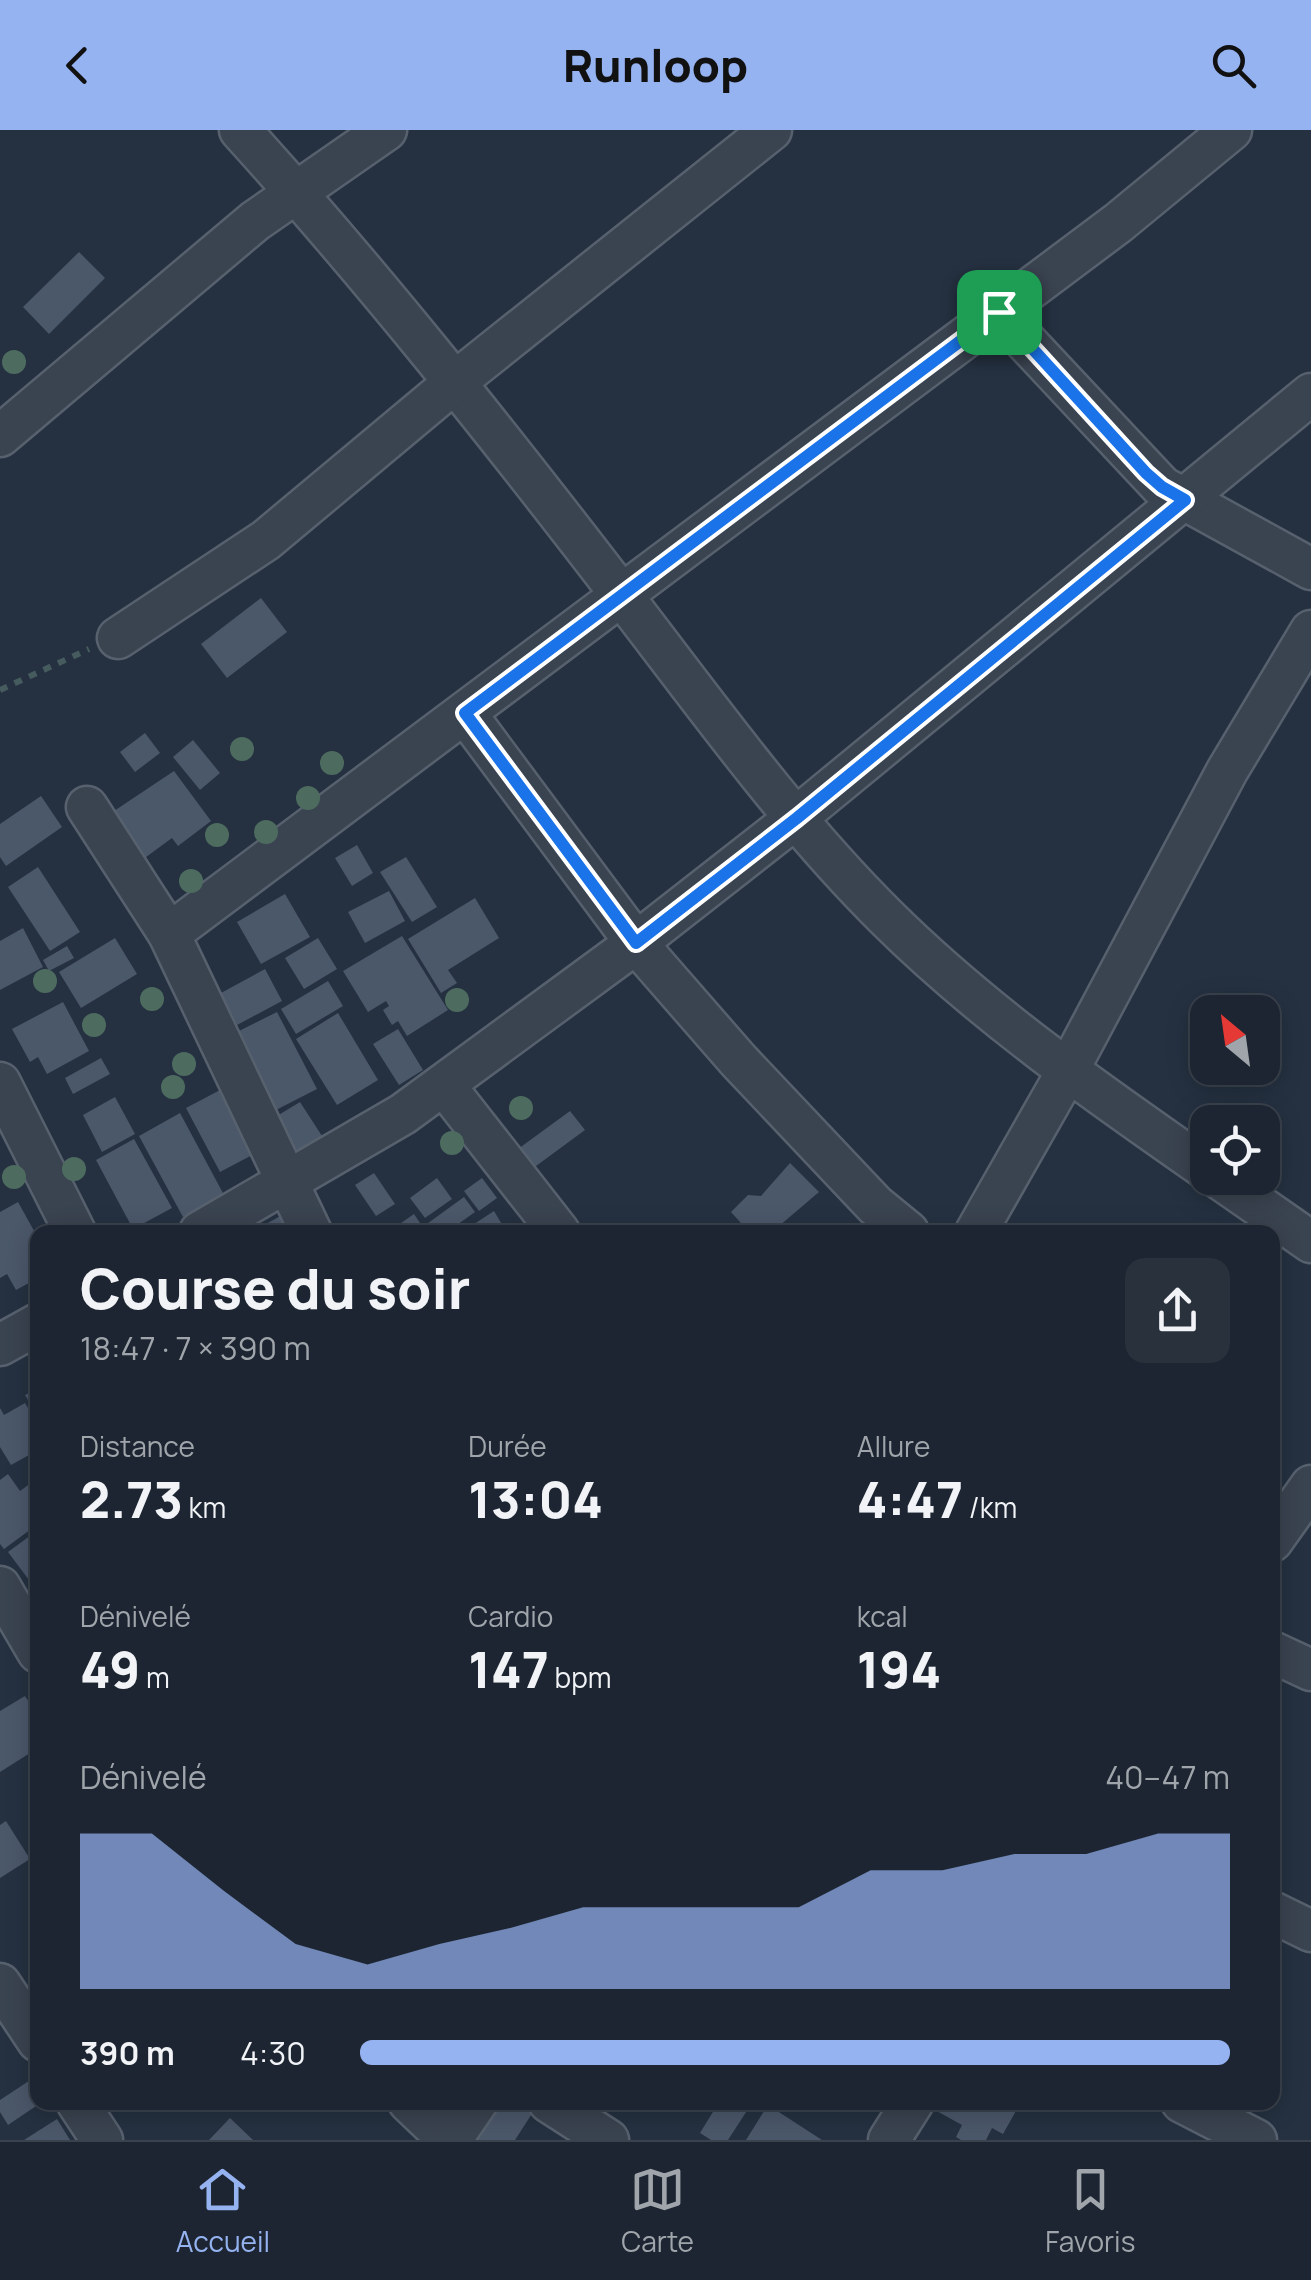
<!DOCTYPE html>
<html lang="fr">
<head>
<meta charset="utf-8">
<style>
  :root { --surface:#1c2531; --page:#29313d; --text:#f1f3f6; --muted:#a0a5ab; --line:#3a424d; --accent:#95b2f1 }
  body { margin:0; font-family:Manrope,sans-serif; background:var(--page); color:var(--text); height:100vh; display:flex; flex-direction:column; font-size:38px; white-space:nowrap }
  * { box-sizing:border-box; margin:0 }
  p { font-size:32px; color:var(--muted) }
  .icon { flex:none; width:55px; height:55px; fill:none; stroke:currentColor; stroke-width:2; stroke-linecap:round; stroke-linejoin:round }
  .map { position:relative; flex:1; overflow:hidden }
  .sheet { position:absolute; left:30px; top:1095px; width:1250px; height:885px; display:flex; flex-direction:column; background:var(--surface); border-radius:20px; box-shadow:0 5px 25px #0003,0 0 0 2px var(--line) }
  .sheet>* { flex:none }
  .needle { width:65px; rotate:331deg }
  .buttons { position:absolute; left:1190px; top:865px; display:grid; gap:20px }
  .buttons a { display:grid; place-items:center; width:90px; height:90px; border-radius:20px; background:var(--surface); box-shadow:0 5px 25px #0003,0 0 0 2px var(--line); font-size:50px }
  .pin { position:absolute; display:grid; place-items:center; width:85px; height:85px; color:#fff; margin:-42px; border-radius:20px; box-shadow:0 5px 15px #0006 }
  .round { display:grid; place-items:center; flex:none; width:105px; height:105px; border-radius:20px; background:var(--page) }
  .head { display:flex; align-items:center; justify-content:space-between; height:170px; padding:0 50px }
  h1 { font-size:55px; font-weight:800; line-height:75px }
  .figures { display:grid; grid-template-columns:repeat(3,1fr); gap:15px; height:170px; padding:10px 50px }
  .figures div { display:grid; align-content:center }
  .figures b { font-size:50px; font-weight:800 }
  .figures small { font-size:28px; font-weight:400 }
  .figures p { font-size:28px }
  .chart { height:280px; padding:20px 50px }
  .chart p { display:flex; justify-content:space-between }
  .chart svg { width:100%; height:180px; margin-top:10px; fill:var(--accent); opacity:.7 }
  ul { padding:0 50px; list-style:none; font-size:32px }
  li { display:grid; grid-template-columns:160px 120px 1fr; align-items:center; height:75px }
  li i { height:25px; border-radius:12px; background:var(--accent) }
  header { display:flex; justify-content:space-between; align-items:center; height:130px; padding:0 50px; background:var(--accent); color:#111; font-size:45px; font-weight:800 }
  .menu { display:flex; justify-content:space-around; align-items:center; height:140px; border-top:2px solid var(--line); background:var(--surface); font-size:28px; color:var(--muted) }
  .menu a { display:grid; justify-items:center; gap:5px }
  .menu .current { color:var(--accent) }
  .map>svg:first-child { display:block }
  .building { fill:#4b586a }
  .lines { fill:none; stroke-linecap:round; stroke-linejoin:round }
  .street-casing { stroke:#57616e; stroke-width:45 }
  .path { stroke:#465b5e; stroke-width:6; stroke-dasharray:8 8; stroke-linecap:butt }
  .street { stroke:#3a4350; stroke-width:40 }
  .tree { fill:#4d6c5f }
  .route-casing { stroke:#fff; stroke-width:20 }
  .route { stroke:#1a73e8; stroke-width:12 }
</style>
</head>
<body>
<header><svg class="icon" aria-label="back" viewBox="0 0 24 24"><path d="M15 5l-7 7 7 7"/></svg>Runloop<svg class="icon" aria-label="search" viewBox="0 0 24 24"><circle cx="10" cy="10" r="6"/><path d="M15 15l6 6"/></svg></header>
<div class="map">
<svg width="1311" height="2010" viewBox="0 0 1311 2010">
  <rect width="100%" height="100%" fill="#253141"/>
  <g class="building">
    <path d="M 79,122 L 105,148 L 49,204 L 23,177 Z"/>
    <path d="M 261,468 L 287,502 L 227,548 L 201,514 Z"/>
    <path d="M 145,603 L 160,623 L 135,642 L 120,622 Z"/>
    <path d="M 193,610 L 220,643 L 200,660 L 173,627 Z"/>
    <path d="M 174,641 L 211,691 L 178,716 L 172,708 L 142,730 L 108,685 Z"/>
    <path d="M 41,666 L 62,697 L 6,736 L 0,727 L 0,694 Z"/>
    <path d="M 357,715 L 373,743 L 352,756 L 335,728 Z"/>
    <path d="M 406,727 L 437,777 L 412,792 L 380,742 Z"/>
    <path d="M 38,737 L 80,802 L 50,821 L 8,757 Z"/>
    <path d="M 389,761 L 405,791 L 365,813 L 348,782 Z"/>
    <path d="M 285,764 L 310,807 L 261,834 L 237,792 Z"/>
    <path d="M 475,768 L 499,808 L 448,840 L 457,853 L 441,863 L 408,809 Z"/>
    <path d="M 23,798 L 43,837 L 0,860 L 0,811 Z"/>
    <path d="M 402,806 L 448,880 L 407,906 L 398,891 L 392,895 L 383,880 L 389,876 L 386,871 L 368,882 L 343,841 Z"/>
    <path d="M 115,808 L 137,844 L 81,878 L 59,842 Z"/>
    <path d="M 318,808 L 337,839 L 304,859 L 285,828 Z"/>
    <path d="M 67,816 L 74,828 L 49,841 L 43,830 Z"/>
    <path d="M 265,839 L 282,871 L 237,895 L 221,863 Z"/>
    <path d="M 328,851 L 343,876 L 296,904 L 281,879 Z"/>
    <path d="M 63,872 L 89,921 L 47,944 L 38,927 L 30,932 L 12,899 Z"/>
    <path d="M 277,882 L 317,959 L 274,981 L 233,904 Z"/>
    <path d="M 338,883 L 378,950 L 337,975 L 296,909 Z"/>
    <path d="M 398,899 L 423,940 L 399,955 L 373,914 Z"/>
    <path d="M 101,928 L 110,944 L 73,964 L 65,948 Z"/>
    <path d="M 222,959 L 256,1023 L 220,1042 L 186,978 Z"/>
    <path d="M 115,967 L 135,1004 L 102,1022 L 83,985 Z"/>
    <path d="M 300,972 L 322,1006 L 288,1026 L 267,992 Z"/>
    <path d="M 570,981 L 585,1000 L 532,1039 L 518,1019 Z"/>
    <path d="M 180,983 L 224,1065 L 183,1087 L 139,1006 Z"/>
    <path d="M 134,1009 L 172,1078 L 133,1099 L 96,1030 Z"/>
    <path d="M 790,1033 L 819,1062 L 772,1102 L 749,1102 L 731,1082 L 748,1065 L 761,1066 Z"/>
    <path d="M 374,1043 L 395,1074 L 376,1086 L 355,1055 Z"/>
    <path d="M 437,1048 L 452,1069 L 425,1088 L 410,1068 Z"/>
    <path d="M 482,1048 L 497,1068 L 479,1081 L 464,1061 Z"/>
    <path d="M 464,1067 L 475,1082 L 447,1102 L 430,1102 L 424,1096 Z"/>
    <path d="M 18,1072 L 38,1108 L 38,1148 L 16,1160 L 7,1144 L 0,1148 L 0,1082 Z"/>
    <path d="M 494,1081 L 506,1101 L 471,1102 L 468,1098 Z"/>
    <path d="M 284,1084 L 295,1102 L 271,1102 L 266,1094 Z"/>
    <path d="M 414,1084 L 426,1102 L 388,1102 Z"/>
    <path d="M 38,1259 L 38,1286 L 25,1265 Z"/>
    <path d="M 25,1273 L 38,1295 L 38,1320 L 11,1335 L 0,1317 L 0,1278 L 4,1285 Z"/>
    <path d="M 8,1344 L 20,1361 L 38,1348 L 38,1394 L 4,1419 L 0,1414 L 0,1350 Z"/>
    <path d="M 38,1400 L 38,1462 L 8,1422 Z"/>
    <path d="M 25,1566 L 38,1586 L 38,1618 L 0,1642 L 0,1581 Z"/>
    <path d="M 6,1691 L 30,1729 L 0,1748 L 0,1695 Z"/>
    <path d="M 38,1945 L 38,1972 L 42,1972 L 8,1995 L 0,1982 L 0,1970 Z"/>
    <path d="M 484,1972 L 518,1972 L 533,1982 L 515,2010 L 478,2010 L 473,2007 Z"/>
    <path d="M 719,1972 L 744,1972 L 750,1976 L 728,2010 L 711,2010 L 700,2003 Z"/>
    <path d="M 940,1972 L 1021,1972 L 1003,2004 L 992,1998 L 986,2010 L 961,2010 L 956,2007 L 962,1995 L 935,1980 Z"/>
    <path d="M 768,1975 L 822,2010 L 746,2010 Z"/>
    <path d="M 230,1988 L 253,2010 L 209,2010 Z"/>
    <path d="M 57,1989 L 70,2010 L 24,2010 Z"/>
  </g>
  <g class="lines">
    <g class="street-casing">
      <g id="street">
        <path d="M 240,0 C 375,149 501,308 623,467 C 707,576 789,691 887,788 C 984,884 1096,962 1208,1040"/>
        <path d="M 999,183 L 1162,357 L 1311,439"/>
        <path d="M 0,306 L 255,91 L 386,0"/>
        <path d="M 118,508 L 266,410 L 455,252 L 771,0"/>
        <path d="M 465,583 L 636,813 L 738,930 L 875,1075 L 908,1102"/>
        <path d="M 87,677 L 169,804 L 311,1102"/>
        <path d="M 169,804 L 1118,93 L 1231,0"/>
        <path d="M 0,953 L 75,1102"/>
        <path d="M 444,955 L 559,1102"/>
        <path d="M 1219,1048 L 1311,1112"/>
        <path d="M 200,1102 L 403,984 L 636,813 L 797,687 L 1311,264"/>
        <path d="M 976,1102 L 1067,942 L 1227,641 L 1311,501"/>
        <path d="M 0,1215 L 38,1194"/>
        <path d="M 1272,1411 L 1311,1356"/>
        <path d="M 0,1457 L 38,1522"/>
        <path d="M 1272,1522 L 1311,1540"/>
        <path d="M 1272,1782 L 1311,1801"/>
        <path d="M 0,1854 L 38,1911"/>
        <path d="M 77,1972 L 102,2010"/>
        <path d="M 409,1972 L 449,2010"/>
        <path d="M 549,1972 L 608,2010"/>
        <path d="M 1182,1972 L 1256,2010"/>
        <path d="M 451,2010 L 477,1972"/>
        <path d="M 889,2010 L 913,1972"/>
      </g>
    </g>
    <path class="path" d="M 0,560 L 89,519"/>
    <use href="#street" class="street"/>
  </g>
  <g class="tree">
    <circle cx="14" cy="232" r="12"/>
    <circle cx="242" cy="619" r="12"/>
    <circle cx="332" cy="633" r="12"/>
    <circle cx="308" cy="668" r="12"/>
    <circle cx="266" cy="702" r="12"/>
    <circle cx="217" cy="705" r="12"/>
    <circle cx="191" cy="751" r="12"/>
    <circle cx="45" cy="851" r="12"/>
    <circle cx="152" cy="869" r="12"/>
    <circle cx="457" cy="870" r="12"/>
    <circle cx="94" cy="895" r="12"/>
    <circle cx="184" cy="934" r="12"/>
    <circle cx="173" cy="957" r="12"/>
    <circle cx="521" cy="978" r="12"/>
    <circle cx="452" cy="1013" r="12"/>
    <circle cx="74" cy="1039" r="12"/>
    <circle cx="14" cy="1047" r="12"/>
  </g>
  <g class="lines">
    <g class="route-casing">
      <path id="route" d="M 999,182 L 1146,343 L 1162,357 L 1185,370 L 797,688 L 636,813 L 465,583 Z"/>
    </g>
    <use href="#route" class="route"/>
  </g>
</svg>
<div class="buttons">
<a><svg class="needle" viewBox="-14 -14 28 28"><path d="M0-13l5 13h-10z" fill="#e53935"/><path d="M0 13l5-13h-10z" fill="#a0a5ab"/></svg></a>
<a><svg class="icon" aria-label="locate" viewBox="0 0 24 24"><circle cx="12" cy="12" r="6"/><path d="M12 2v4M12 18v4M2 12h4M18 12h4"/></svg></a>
</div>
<div class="pin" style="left:999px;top:182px;background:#1e9e55"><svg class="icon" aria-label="arrive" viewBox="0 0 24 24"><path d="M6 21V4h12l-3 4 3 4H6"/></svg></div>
<section class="sheet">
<div class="head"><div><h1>Course du soir</h1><p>18:47 · 7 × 390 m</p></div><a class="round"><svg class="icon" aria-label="share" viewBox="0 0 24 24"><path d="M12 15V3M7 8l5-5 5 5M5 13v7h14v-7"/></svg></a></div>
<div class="figures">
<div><p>Distance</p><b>2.73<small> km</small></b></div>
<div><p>Durée</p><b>13:04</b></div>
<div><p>Allure</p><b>4:47<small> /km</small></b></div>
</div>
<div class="figures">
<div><p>Dénivelé</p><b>49<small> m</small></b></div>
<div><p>Cardio</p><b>147<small> bpm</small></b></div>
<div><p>kcal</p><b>194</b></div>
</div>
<div class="chart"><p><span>Dénivelé</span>40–47 m</p>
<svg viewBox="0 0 160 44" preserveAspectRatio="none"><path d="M0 44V6L10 6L20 20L30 33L40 38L50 33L60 29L70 24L80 24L90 24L100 24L110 15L120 15L130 11L140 11L150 6L160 6V44z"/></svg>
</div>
<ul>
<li><b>390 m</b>4:30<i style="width:100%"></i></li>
</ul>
</section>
</div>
<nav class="menu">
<a class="current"><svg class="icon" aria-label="home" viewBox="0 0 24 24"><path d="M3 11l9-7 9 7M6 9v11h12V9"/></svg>Accueil</a>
<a><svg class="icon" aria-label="map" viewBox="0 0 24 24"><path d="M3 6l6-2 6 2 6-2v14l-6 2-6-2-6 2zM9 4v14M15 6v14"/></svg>Carte</a>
<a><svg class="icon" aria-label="saved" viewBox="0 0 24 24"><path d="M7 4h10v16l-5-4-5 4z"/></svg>Favoris</a>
</nav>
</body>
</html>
